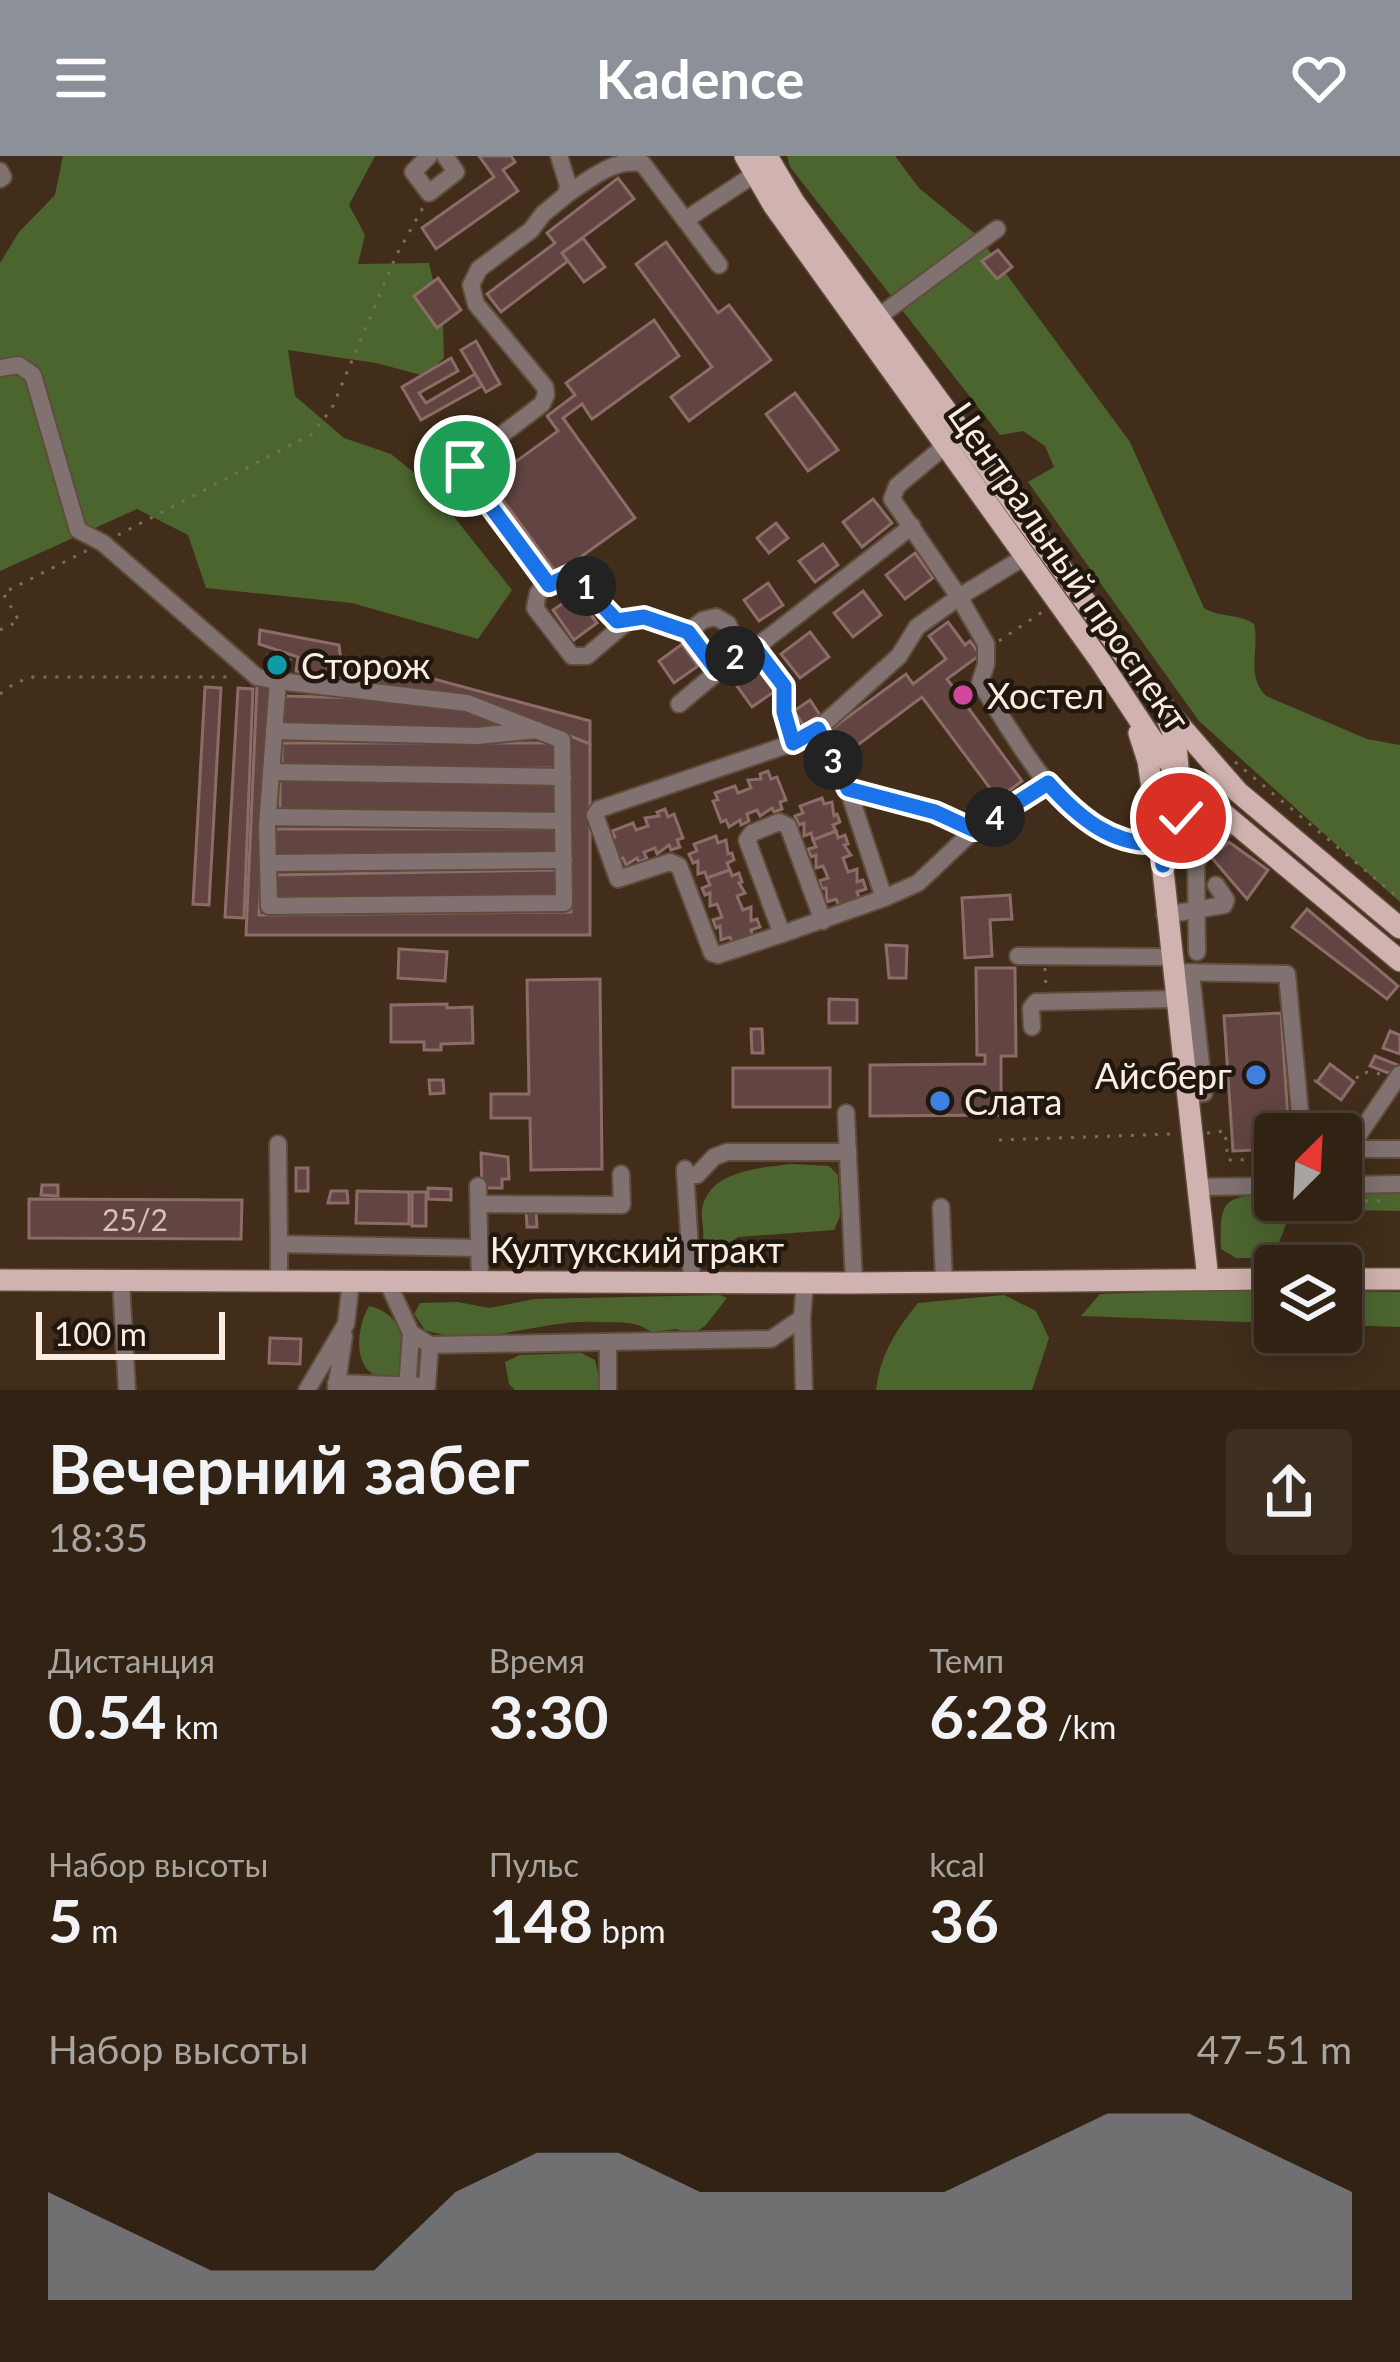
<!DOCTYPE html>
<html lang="ru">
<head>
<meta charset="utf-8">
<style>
  :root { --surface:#312214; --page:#3d2f22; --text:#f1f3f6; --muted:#a8a4a0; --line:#4c3f34; --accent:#8c9099 }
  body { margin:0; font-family:Lato,sans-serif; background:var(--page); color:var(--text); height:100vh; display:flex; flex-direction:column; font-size:45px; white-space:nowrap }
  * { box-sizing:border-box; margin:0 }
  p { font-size:39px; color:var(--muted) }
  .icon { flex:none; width:66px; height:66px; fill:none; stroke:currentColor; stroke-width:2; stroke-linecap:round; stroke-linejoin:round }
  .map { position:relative; height:1234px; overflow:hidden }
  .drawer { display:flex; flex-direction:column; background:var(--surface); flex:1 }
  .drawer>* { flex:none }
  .needle { width:78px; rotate:24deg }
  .fabs { position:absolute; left:1254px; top:957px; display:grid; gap:24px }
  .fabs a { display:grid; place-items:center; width:108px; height:108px; border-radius:12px; background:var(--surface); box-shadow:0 6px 30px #0003,0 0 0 3px var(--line); font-size:60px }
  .scale { position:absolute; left:36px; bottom:30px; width:189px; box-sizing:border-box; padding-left:12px; border:6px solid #fbede2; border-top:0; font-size:33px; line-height:42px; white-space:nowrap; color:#fbede2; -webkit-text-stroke:9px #20170f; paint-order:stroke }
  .pin { position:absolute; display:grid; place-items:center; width:102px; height:102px; color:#fff; margin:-51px; border:6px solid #fff; border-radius:50%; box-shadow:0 3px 12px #0007 }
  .km { position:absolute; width:60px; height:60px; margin:-30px; border-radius:50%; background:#222; color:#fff; font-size:33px; line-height:60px; text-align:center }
  .round { display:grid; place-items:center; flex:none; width:126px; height:126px; border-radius:12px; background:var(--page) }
  .overview { display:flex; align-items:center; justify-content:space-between; height:204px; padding:0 48px }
  h1 { font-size:66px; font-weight:700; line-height:90px }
  .stats { display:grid; grid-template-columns:repeat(3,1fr); gap:18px; height:204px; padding:12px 48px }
  .stats div { display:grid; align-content:center }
  .stats b { font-size:60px; font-weight:700 }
  .stats small { font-size:33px; font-weight:400 }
  .stats p { font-size:33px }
  .chart { height:336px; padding:24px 48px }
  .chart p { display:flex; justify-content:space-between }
  .chart svg { width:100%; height:216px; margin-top:12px; fill:var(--accent); opacity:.7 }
  header { display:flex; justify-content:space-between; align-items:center; height:156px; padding:0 48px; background:var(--accent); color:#fff; font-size:54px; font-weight:700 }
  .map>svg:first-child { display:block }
  .green { fill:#4c652f }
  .building { fill:#624542; stroke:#8c6b68; stroke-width:3 }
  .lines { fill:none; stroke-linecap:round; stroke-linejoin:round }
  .minor-casing { stroke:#5f4c3a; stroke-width:20 }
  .major-casing { stroke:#5f4c3a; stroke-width:24 }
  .path { stroke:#7e6c5b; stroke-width:3; stroke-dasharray:3 9; stroke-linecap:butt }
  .minor { stroke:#817271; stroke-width:16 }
  .major { stroke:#d0b2b0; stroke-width:21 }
  .route-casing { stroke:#fff; stroke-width:24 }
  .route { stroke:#1a73e8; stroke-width:15 }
  .culture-dot { fill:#0f9aa8; stroke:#20170f; stroke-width:4.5 }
  .hotel-dot { fill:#d1479c; stroke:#20170f; stroke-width:4.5 }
  .shop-dot { fill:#3f7fe0; stroke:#20170f; stroke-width:4.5 }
  .labels { text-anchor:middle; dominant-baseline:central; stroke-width:9; stroke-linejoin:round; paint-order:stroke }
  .number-label { font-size:30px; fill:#d5c3ba }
  .street-label { font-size:36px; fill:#fbede2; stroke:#20170f }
  .poi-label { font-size:36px; fill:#fbede2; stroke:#20170f; text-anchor:start }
</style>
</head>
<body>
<header><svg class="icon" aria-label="menu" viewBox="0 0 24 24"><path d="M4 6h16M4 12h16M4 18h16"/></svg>Kadence<svg class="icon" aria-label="heart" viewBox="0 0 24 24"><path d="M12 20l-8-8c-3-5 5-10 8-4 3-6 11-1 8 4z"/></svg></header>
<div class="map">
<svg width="1400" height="1234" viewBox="0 0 1400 1234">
  <rect width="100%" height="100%" fill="#412d1a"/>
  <g class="green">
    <path d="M 63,0 L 375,0 L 349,49 L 365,79 L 358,108 L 429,107 L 443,168 L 444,202 L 425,220 L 376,207 L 288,194 L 295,240 L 344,282 L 391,298 L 428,328 L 512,434 L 478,483 L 352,447 L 206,432 L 188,379 L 137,353 L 0,415 L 0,107 L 19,76 L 55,39 Z"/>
    <path d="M 787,0 L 895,0 L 919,32 L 979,81 L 1130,286 L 1204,452 C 1220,462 1238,457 1254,468 C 1260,495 1245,518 1266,540 L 1367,583 L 1400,589 L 1400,746 L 1199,565 L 1028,326 L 1054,311 L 1045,290 L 1023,275 L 1000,279 L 790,11 Z"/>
    <path d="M 791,1008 L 829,1010 L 838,1019 L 840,1060 L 834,1074 L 738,1081 L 726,1091 L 714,1090 L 703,1082 C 704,1072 701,1062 702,1053 C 709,1014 761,1012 791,1008 Z"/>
    <path d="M 1341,1036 L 1400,1036 L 1400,1055 L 1292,1053 L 1273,1102 L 1236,1102 L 1221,1093 C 1219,1041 1225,1041 1275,1037 L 1275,1044 L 1341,1044 Z"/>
    <path d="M 1182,1135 L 1275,1135 L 1275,1167 L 1081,1160 L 1100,1138 Z"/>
    <path d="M 1341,1135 L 1400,1136 L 1400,1171 L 1341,1169 Z"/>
    <path d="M 720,1139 L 727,1142 L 705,1170 L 693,1178 L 676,1173 L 652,1176 C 631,1163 623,1168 600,1166 C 538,1162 483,1194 425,1174 L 414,1158 L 420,1147 L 458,1146 L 489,1152 L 535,1143 Z"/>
    <path d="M 1004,1139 L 1036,1155 L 1049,1182 L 1032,1234 L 876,1234 C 880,1199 896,1174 918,1147 Z"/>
    <path d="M 369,1150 C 404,1158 406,1188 403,1219 C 355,1234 351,1182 369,1150 Z"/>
    <path d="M 581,1197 L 595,1204 L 602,1234 L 515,1234 L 509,1228 L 505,1206 L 520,1199 Z"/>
  </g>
  <g class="building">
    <path d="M 479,0 L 511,0 L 515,6 L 503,14 L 518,35 L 436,93 L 422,72 L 494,21 Z"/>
    <path d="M 618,22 L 634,43 L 562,97 L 568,105 L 501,156 L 487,138 L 555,87 L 547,77 Z"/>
    <path d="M 583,82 L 605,111 L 584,126 L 562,97 Z"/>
    <path d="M 666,86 L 718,157 L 729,149 L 771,204 L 689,265 L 671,241 L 712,211 L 636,108 Z"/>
    <path d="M 998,94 L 1012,111 L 997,123 L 982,105 Z"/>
    <path d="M 438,122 L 461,154 L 437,172 L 414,140 Z"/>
    <path d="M 654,164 L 679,200 L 592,263 L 582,248 L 563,262 L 635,362 L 557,418 L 489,325 L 558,275 L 547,260 L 575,239 L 566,227 Z"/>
    <path d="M 476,185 L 500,228 L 486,236 L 461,194 Z"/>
    <path d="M 451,202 L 458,215 L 419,237 L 426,247 L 475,218 L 482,230 L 421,264 L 402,231 Z"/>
    <path d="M 795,237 L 838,294 L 808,315 L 766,258 Z"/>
    <path d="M 873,343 L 892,367 L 862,391 L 843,366 Z"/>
    <path d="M 776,367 L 788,382 L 769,397 L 757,382 Z"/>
    <path d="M 823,388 L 838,409 L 815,426 L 799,405 Z"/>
    <path d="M 915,397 L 933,422 L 905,443 L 886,419 Z"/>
    <path d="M 768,427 L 783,449 L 759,465 L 744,444 Z"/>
    <path d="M 863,435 L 881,459 L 853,481 L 834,457 Z"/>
    <path d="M 576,438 L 597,467 L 574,484 L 553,454 Z"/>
    <path d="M 948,466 L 965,489 L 970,485 L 980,499 L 947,523 L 1022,625 L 998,643 L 922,541 L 843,600 L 826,577 L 906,518 L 913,528 L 946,503 L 929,480 Z"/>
    <path d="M 260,474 L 339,489 L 341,505 L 397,513 L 590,565 L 590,588 L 467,542 L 296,515 L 298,501 L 259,488 Z"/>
    <path d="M 810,476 L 829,501 L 800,522 L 781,498 Z"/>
    <path d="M 682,488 L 698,510 L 674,527 L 659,505 Z"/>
    <path d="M 268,499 L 290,504 L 287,520 L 264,515 Z"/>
    <path d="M 760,514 L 775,535 L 752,551 L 737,530 Z"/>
    <path d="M 257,529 L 270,529 L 259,759 L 571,756 L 568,579 L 590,588 L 590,779 L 246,779 Z"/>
    <path d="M 205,531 L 221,532 L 209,749 L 193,748 Z"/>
    <path d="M 238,532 L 253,533 L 244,762 L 225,761 Z"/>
    <path d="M 285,540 L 399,543 L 443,549 L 493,562 L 496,574 L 283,568 Z"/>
    <path d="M 810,544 L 820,559 L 804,570 L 794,555 Z"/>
    <path d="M 282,587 L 557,587 L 558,612 L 282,612 Z"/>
    <path d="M 768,615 L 771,623 L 777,621 L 786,644 L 780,646 L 782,653 L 774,656 L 772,652 L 760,660 L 757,654 L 747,658 L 749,665 L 741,669 L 740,664 L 729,671 L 726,664 L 721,666 L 713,645 L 718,644 L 715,637 L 735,630 L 738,637 L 751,632 L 748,624 L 761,623 L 760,618 Z"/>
    <path d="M 280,624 L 556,629 L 555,658 L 280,653 Z"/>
    <path d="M 822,642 L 824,648 L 832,646 L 834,660 L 837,658 L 840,666 L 833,669 L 836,675 L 813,684 L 811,677 L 804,680 L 804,667 L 799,669 L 795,660 L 803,657 L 800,650 Z"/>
    <path d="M 665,653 L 668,661 L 674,658 L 683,682 L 677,684 L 680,691 L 671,694 L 669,689 L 657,698 L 655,692 L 644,696 L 647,703 L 639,706 L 637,702 L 626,709 L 623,702 L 618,703 L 611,683 L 615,681 L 612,675 L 633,667 L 636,674 L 648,670 L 645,662 L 659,660 L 657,656 Z"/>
    <rect x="272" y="673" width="283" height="26"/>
    <path d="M 836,675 L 838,682 L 845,679 L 848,688 L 844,689 L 851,699 L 843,702 L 848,716 L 857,713 L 857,726 L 863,724 L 866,733 L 857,736 L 859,742 L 839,750 L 836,743 L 827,746 L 826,732 L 822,733 L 819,725 L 828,722 L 823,710 L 816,712 L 816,699 L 811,701 L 808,693 L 816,691 L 813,684 Z"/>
    <path d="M 716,680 L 718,687 L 726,684 L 728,698 L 732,697 L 734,704 L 727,707 L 730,714 L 707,722 L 705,716 L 698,718 L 698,705 L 693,707 L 689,698 L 697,695 L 694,688 Z"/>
    <path d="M 1229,686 L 1268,714 L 1247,743 L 1211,701 Z"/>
    <path d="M 557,714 L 557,739 L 275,744 L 274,719 Z"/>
    <path d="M 730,714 L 732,720 L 739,717 L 742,726 L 739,727 L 745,737 L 737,740 L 743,754 L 751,751 L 751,765 L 757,763 L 760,771 L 751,774 L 753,781 L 733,788 L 730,781 L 721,784 L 720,770 L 716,772 L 713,764 L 722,761 L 717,748 L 710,750 L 710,737 L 705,739 L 702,732 L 710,729 L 707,722 Z"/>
    <path d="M 1010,739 L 1012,763 L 990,764 L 992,800 L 965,802 L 962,742 Z"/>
    <path d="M 1307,753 L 1398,830 L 1387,843 L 1292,771 Z"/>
    <path d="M 886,789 L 907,790 L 906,822 L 889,822 Z"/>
    <path d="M 399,793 L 447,796 L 445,825 L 398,822 Z"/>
    <path d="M 976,812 L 1015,812 L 1016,900 L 1001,900 L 1001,959 L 870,960 L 870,909 L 985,908 L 985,899 L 977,899 Z"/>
    <path d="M 600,823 L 602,1013 L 531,1014 L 530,962 L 491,962 L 491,938 L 529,938 L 527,824 Z"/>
    <path d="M 829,843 L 857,844 L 857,867 L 829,867 Z"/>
    <path d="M 447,848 L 447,852 L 472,851 L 473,887 L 441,888 L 441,894 L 424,894 L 424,886 L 391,886 L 391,849 Z"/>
    <path d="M 1281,857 L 1289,978 L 1275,978 L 1275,993 L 1233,995 L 1224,860 Z"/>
    <path d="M 751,873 L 762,873 L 763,897 L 752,897 Z"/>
    <path d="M 1390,875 L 1400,879 L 1400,898 L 1383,892 Z"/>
    <path d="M 1375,900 L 1398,909 L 1395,915 L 1388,917 L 1370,910 Z"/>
    <path d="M 1330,908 L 1354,926 L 1341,944 L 1317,926 Z"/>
    <rect x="733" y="912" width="97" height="39"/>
    <path d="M 429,924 L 443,924 L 444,937 L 430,938 Z"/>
    <path d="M 481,997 L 508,1001 L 509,1023 L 502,1023 L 502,1032 L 482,1032 Z"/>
    <rect x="296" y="1012" width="12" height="23"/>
    <path d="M 42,1029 L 58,1029 L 58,1040 L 41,1039 Z"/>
    <path d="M 428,1032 L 451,1033 L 451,1044 L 428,1043 Z"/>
    <path d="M 331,1035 L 347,1035 L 348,1047 L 328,1047 Z"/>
    <path d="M 357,1035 L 409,1036 L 409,1068 L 356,1067 Z"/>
    <rect x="412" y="1036" width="14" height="34"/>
    <path d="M 29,1043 L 242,1044 L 241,1083 L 29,1082 Z"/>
    <path d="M 526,1052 L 536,1052 L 537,1071 L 527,1071 Z"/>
    <path d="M 270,1182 L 301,1183 L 300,1208 L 269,1207 Z"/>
  </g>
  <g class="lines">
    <g class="minor-casing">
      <g id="minor">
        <path d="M 429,0 L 413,16 L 429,37 L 456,16 L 445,0"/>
        <path d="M 559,0 L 568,29 L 566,39 L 543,58 L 531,74 L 479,113 L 471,129 L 476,148 L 545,231 L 546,239 L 542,248 L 470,303 L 467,317 L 549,429 L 577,420 L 617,465 L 644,461 L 688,476 L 716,513"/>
        <path d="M 0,15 L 3,21 L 0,23"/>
        <path d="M 566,39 C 588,24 617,0 643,8 L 719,109"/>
        <path d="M 685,64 L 755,18"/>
        <path d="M 878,161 L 997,73"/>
        <path d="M 0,212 L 19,209 L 33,219 L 78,374 L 103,387 L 257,521 L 278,525 L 267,670 L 269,750 L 564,747 L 562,584 L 467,547 L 278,525"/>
        <path d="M 946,289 L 897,330 L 892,343 L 959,441 L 1026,400"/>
        <path d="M 549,429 L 538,437 L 535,452 L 572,500 L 587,500 L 628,465"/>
        <path d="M 688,476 L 703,464 L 716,461 L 728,468 L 740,497 L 755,492 L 912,370"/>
        <path d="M 755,492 L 784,530 L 784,556 L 793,587 L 599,653 L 595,659 L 618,723 L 670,706 L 679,710 L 712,797 L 718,799 L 782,778 L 747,684 L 752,677 L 779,666 L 788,670 L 823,765"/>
        <path d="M 679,548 L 740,497"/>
        <path d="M 274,575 L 477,580 L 537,574"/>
        <path d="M 271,616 L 563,621"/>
        <path d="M 848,633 L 935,656 L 974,674 L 1048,627"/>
        <path d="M 268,661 L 563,665"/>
        <path d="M 268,707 L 564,704"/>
        <path d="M 884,742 L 918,727 L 974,674"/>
        <path d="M 1165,759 L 1224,749 L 1226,744 L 1216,729"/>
        <path d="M 782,778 L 884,742 L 848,633 L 818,573 L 899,500 L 917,471 L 959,441 L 986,488 L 986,508 L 980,527 C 1023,591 1071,694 1160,687"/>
        <path d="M 1197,796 L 1196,709 L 1203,693 L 1233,666"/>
        <path d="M 1018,800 L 1170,801"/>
        <path d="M 1172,816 L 1287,818 L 1302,978"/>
        <path d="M 1032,871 L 1031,852 L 1036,846 L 1175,843"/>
        <path d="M 1187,939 L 1204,937 L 1191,817"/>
        <path d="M 846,957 L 854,1127"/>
        <path d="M 278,988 L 279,1088"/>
        <path d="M 1349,993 L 1400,918"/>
        <path d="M 1341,1002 L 1349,993 L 1400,993"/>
        <path d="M 685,1013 L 692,1126"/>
        <path d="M 685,1019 L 697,1019 L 714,1001 L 727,996 L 848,996"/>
        <path d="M 1341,1029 L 1400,1028"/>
        <path d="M 478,1030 L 480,1127"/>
        <path d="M 1198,1031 L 1275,1030"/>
        <path d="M 479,1048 L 622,1049 L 621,1018"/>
        <path d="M 941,1051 L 944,1126"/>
        <path d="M 279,1125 L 279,1088 L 479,1092"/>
        <path d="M 121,1126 L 127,1234"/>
        <path d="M 388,1127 L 411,1177 L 430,1189"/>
        <path d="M 802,1162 L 804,1234"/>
        <path d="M 336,1227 L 427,1230 L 430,1189 L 771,1183 L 802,1162 L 805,1126"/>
        <path d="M 307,1234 L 346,1168 L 351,1125"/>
        <path d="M 336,1234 L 344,1180"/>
        <path d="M 407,1234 L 411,1177"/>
        <path d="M 608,1234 L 608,1187"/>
      </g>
    </g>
    <g class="major-casing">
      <g id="major">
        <path d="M 745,0 L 774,50 L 1101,506 L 1163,600 L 1200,638 L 1400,805"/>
        <path d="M 767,0 L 794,46 L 1155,541 L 1238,636 L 1400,772"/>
        <path d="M 1139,577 L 1148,605 L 1160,687 L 1208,1123"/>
        <path d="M 1166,696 C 1177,654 1186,603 1167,562"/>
        <path d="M 1341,1123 L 1400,1123"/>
        <path d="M 0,1124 L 854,1127 L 1275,1123"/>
      </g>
    </g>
    <g class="path">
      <path d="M 118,379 L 312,278 L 332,252 L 396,100 L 425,48"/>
      <path d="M 0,474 L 19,465 L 3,437 L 88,394"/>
      <path d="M 999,485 L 1045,454"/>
      <path d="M 0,538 L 15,527 L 33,521 L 233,521"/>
      <path d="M 1235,606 L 1400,743"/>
      <path d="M 1045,812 L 1046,832"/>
      <path d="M 1314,924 L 1341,944 L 1361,916 L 1384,918"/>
      <path d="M 1207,977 L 1225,975 L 1228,1004 L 1275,1003"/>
      <path d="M 999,984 L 1173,978"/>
      <path d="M 1293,1046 L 1385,1045"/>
    </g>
    <use href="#minor" class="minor"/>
    <use href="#major" class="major"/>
  </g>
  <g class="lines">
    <g class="route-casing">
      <path id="route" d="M 465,310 L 466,317 L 549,429 L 572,418 L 617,465 L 644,461 L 688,476 L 716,513 L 740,497 L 755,492 L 784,530 L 784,556 L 793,587 L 818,573 L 848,633 L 935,656 L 974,674 L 1048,627 C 1078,661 1113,691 1160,687 L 1163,709 L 1172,672 L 1181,662"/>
    </g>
    <use href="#route" class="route"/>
  </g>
  <circle class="culture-dot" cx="277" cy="509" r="12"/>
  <circle class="hotel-dot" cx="963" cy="539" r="12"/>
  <g class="shop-dot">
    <circle cx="1256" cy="919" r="12"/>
    <circle cx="940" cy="945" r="12"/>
  </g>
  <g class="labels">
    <g class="number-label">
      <text x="135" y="1063">25/2</text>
    </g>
    <g class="street-label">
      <text transform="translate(1070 410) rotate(55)">Центральный проспект</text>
      <text x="637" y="1093">Култукский тракт</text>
    </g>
    <g class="poi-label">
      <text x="301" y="509">Сторож</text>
      <text x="987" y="539">Хостел</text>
      <text x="1232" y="919" text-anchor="end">Айсберг</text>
      <text x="964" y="945">Слата</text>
    </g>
  </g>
</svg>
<div class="fabs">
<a><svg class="needle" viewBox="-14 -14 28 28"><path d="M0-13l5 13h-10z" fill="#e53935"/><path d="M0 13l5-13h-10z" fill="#a8a4a0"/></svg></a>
<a><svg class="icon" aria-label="layers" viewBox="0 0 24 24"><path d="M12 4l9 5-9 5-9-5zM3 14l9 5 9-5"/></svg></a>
</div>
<div class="scale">100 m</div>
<div class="pin" style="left:465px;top:310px;background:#1e9e55"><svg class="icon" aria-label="arrive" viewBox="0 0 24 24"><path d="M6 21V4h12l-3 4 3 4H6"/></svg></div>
<div class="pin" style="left:1181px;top:662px;background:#d93025"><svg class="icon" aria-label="check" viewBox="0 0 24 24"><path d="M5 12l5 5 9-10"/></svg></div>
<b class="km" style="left:586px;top:430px">1</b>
<b class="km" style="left:735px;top:500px">2</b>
<b class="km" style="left:833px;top:604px">3</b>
<b class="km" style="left:995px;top:661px">4</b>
</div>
<section class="drawer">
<div class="overview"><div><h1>Вечерний забег</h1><p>18:35</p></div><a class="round"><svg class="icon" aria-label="share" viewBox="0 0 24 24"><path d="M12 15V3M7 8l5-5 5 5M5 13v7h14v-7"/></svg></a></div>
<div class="stats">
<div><p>Дистанция</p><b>0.54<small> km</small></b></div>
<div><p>Время</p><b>3:30</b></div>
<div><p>Темп</p><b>6:28<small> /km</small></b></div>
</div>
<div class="stats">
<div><p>Набор высоты</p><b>5<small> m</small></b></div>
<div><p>Пульс</p><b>148<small> bpm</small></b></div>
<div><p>kcal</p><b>36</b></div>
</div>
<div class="chart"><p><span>Набор высоты</span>47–51 m</p>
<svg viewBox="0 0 160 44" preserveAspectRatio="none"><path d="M0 44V22L10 30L20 38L30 38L40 38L50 22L60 14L70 14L80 22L90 22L100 22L110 22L120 14L130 6L140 6L150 14L160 22V44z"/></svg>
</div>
</section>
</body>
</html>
